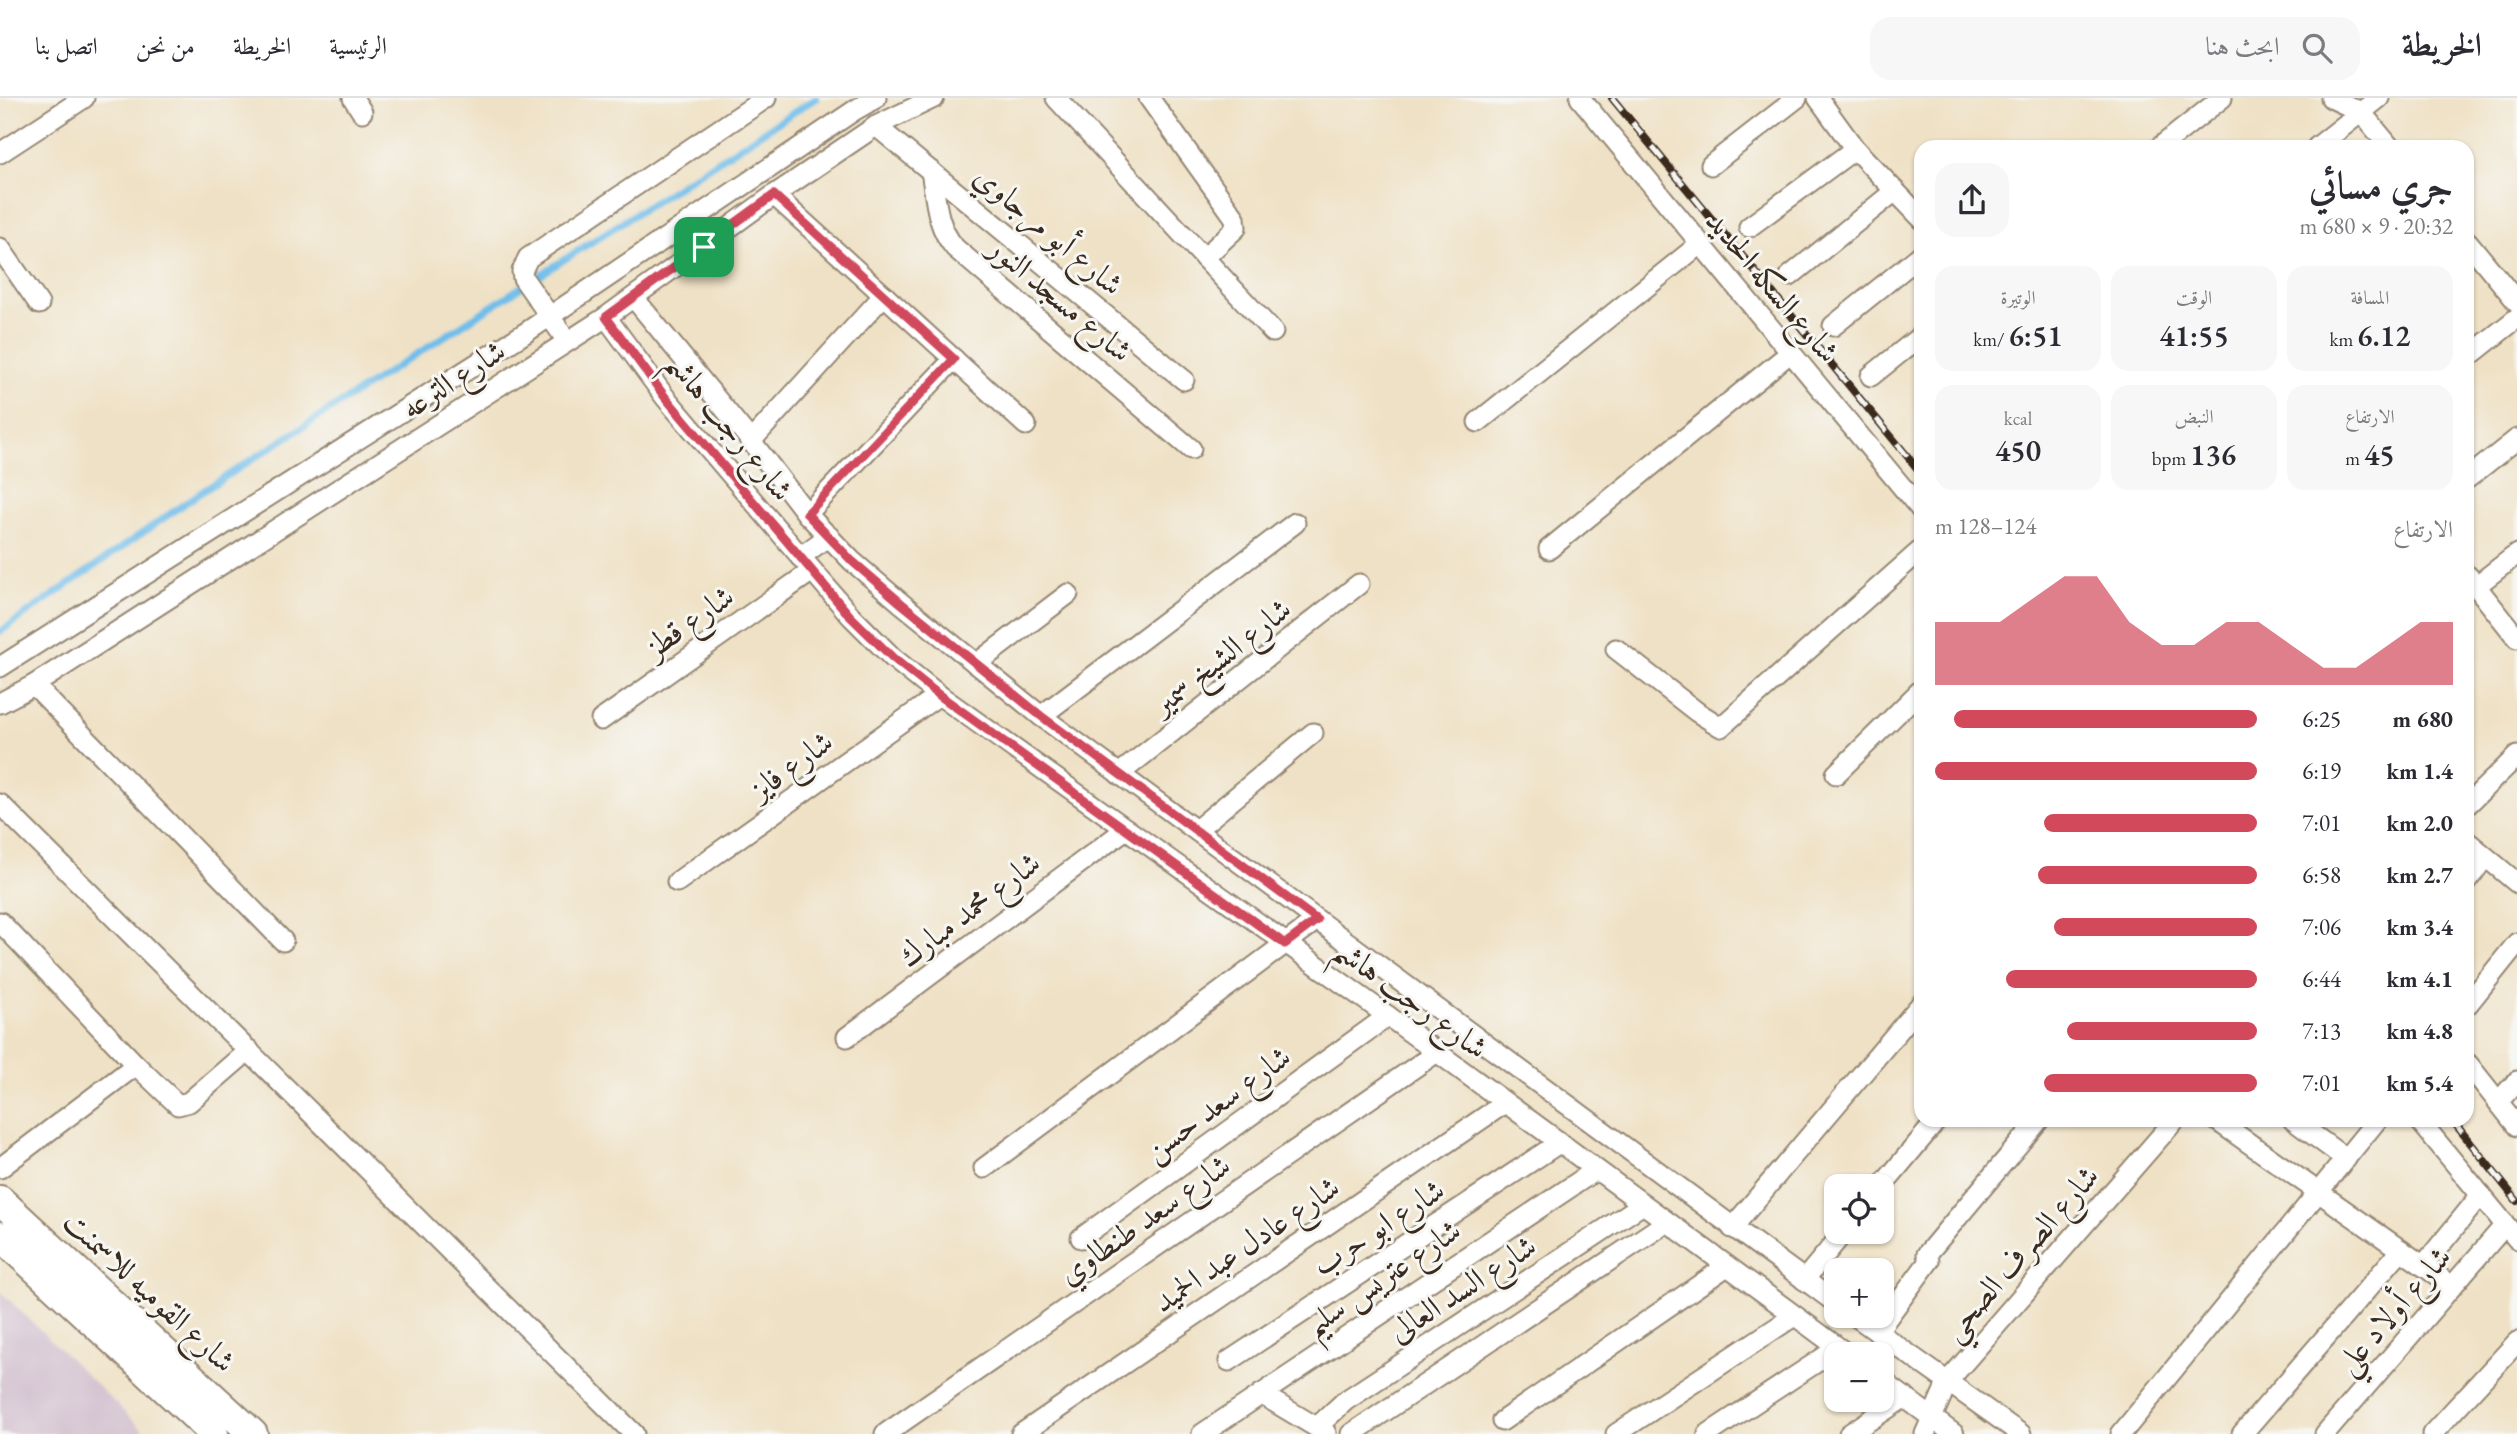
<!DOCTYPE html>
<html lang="ar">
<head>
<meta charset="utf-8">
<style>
  :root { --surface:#fff; --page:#f7f7f7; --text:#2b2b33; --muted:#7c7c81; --line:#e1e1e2; --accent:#d1495b }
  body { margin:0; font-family:"EB Garamond",Amiri,serif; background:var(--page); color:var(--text); direction:rtl; height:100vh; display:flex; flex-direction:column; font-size:26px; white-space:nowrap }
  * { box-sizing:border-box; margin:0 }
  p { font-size:23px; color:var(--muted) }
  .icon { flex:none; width:38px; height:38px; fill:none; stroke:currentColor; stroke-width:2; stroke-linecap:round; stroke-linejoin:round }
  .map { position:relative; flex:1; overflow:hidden; direction:ltr }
  .sheet { position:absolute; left:1914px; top:42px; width:560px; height:987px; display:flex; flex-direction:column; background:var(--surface); border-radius:21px; box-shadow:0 2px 5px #0004; direction:rtl }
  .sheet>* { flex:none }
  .tools { position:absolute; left:1824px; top:1076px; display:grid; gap:14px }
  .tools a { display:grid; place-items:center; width:70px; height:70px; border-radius:14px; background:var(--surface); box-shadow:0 2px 5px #0004; font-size:35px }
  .pin { position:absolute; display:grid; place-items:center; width:60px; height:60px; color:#fff; margin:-30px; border-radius:14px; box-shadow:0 4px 10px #0006 }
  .round { display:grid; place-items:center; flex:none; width:74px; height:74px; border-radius:21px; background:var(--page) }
  .head { display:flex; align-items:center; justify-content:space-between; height:119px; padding:0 21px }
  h1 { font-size:38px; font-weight:600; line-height:52px }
  .stats { display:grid; grid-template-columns:repeat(3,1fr); gap:10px; height:119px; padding:7px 21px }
  .stats div { display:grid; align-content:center; border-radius:18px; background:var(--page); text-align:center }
  .stats b { font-size:30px; font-weight:600 }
  .stats small { font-size:19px; font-weight:400 }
  .stats p { font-size:19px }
  .chart { height:196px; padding:14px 21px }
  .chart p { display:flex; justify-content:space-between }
  .chart svg { width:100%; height:126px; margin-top:7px; fill:var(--accent); opacity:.7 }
  ul { padding:0 21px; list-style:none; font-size:23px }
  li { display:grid; grid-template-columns:112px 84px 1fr; align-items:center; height:52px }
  li i { height:18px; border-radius:9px; background:var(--accent) }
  header { display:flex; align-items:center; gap:42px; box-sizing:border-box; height:98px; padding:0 35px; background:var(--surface); border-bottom:2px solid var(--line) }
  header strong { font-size:33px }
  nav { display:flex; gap:38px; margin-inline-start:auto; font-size:24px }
  .search { width:490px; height:63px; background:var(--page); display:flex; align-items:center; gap:18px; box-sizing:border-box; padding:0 24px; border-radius:21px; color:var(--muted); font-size:26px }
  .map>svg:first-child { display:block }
  .industrial { fill:#d0bdcd }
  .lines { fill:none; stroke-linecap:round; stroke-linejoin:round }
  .stream { stroke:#70beea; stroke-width:7 }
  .street-casing { stroke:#958672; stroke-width:23 }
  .secondary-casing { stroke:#958672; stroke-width:32 }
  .street { stroke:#fff; stroke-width:19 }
  .secondary { stroke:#fff; stroke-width:28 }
  .rail-casing { stroke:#3b2a1e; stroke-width:8 }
  .rail { stroke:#f6f6f2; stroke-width:5; stroke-dasharray:16; stroke-linecap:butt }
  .route-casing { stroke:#fff; stroke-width:14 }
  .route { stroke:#d1495b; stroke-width:9 }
  .labels { text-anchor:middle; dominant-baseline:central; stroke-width:6; stroke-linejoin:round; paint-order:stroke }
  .street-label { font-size:32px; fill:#3b2a1e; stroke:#f6f6f2 }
</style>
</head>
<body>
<header>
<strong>الخريطة</strong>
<div class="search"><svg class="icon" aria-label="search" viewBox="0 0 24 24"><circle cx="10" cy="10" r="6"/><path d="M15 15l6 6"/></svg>ابحث هنا</div>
<nav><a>الرئيسية</a><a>الخريطة</a><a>من نحن</a><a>اتصل بنا</a></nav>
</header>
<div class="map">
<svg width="2517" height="1336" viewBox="0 0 2517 1336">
  <rect width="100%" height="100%" fill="#f6f6f2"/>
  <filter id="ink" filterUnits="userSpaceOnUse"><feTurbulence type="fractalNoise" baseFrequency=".0143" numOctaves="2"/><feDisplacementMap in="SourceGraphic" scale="14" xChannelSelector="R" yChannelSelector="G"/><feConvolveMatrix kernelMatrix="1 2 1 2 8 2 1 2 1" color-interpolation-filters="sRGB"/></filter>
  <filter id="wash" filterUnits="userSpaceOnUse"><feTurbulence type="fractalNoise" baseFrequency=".00686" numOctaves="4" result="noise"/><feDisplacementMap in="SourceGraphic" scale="28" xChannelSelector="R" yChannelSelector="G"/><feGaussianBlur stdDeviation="1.57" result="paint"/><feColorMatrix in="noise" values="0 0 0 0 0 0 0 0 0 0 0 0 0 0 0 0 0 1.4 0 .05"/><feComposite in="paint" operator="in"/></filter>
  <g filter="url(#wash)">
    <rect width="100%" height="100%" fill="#efe1c5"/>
    <path class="industrial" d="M 0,1193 L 147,1336 L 0,1336 Z"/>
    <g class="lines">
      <path class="stream" d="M 0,534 L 197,397 L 816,0"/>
    </g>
  </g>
  <g filter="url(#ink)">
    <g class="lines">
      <g class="street-casing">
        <g id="street">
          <path d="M 353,0 L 362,14"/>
          <path d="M 1056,0 L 1273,234"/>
          <path d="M 1149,0 L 1235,120 L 1236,130 L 1204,160"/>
          <path d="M 1580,0 L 1922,413"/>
          <path d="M 1818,0 L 1855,51 L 1922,121"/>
          <path d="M 2331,0 L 2361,14 L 2390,49"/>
          <path d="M 876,28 L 1184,282"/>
          <path d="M 2160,49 L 2222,0"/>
          <path d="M 2317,49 L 2379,0"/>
          <path d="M 0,55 L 84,0"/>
          <path d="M 1711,67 L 1797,0"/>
          <path d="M 931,73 C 936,101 936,128 955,150 L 1191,351"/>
          <path d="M 774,97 L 1026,327"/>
          <path d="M 1749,129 L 1855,51"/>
          <path d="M 2468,144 L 2517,204"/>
          <path d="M 0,150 L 39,206"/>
          <path d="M 1790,178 L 1895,93"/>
          <path d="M 634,200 L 751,343 L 807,416 L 852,463 L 901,505 L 1041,618 L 1836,1205"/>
          <path d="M 606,219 L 665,299 L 851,518 L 893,560 L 939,597 L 1388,918 L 1847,1256"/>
          <path d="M 1833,228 L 1922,156"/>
          <path d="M 567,243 L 523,180 L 522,173 L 528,160 L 766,0"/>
          <path d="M 2468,259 L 2517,220"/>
          <path d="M 1871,278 L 1922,237"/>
          <path d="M 1478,324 L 1700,146"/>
          <path d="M 751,343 L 884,197"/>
          <path d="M 2468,380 L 2517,341"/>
          <path d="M 807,416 L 954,261"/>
          <path d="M 1549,451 L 1790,255"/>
          <path d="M 800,459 L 829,438"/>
          <path d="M 2468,478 L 2517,540"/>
          <path d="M 2476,488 L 2517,456"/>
          <path d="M 1616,551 L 1697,614 L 1721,629 L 1922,451"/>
          <path d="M 976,566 L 1068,496"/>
          <path d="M 0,569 L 525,235 L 855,12 L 876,0"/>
          <path d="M 34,587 L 283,843"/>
          <path d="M 0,605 L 34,587 L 606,219 L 774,97 L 876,28 L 934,0"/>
          <path d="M 1041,618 L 1295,425"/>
          <path d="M 601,622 L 812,473"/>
          <path d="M 1119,676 L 1359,486"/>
          <path d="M 1836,676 L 1922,591"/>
          <path d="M 0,706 L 634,1336"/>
          <path d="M 2468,706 L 2517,658"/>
          <path d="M 1196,732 L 1313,635"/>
          <path d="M 2468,744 L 2517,785"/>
          <path d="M 2468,782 L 2485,759"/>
          <path d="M 677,784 L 939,597"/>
          <path d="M 0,824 L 136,967 L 178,1007 L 189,1004 L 249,952"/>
          <path d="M 2468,906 L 2517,845"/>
          <path d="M 847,939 L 1126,731"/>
          <path d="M 2468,966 L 2517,1028"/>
          <path d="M 2498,1004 L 2517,983"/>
          <path d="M 2216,1022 L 2452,1188"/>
          <path d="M 2293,1022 L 2346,1061"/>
          <path d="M 2419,1022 L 2517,1141"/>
          <path d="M 0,1070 L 136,967"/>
          <path d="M 984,1070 L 1317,822"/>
          <path d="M 1881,1089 L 1937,1022"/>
          <path d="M 1732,1130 L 1922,905"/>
          <path d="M 1081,1140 L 1388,918"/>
          <path d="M 2423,1168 L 2481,1097"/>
          <path d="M 1804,1182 L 1844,1134"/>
          <path d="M 1855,1218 L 2021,1336"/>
          <path d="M 1877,1234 L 1929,1163 L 1927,1156 L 2039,1022"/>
          <path d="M 1229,1263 L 1559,1045"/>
          <path d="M 1881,1282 L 1954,1336"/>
          <path d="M 1261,1296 L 1326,1335"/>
          <path d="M 1502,1323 L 1727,1168"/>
          <path d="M 1317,1329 L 1345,1303 L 1643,1106"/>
          <path d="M 885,1336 L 1437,954"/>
          <path d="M 1021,1336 L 1505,1005"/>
          <path d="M 1202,1336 L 1596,1072"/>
          <path d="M 1351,1336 L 1667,1124"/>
          <path d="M 1616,1336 L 1794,1218"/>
          <path d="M 1708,1336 L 1838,1250"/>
          <path d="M 1849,1336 L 1905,1299"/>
          <path d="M 1925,1336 L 1948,1283 L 2175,1022"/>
          <path d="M 2121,1336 L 2377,1022"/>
          <path d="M 2242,1336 L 2401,1152"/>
          <path d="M 2325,1336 L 2505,1127"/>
          <path d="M 2432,1336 L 2517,1244"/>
        </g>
      </g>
      <g class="secondary-casing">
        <g id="secondary">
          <path d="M 0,1102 L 253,1336"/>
          <path d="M 0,1138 L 214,1336"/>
        </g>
      </g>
      <use href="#street" class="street"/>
      <use href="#secondary" class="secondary"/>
      <g class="rail-casing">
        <g id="rail">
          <path d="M 1612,0 L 1922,376"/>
          <path d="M 2452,1022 L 2517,1103"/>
        </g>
      </g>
      <use href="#rail" class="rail"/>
    </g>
  </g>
  <g class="lines" filter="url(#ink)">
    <g class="route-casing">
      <path id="route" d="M 774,97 L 954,261 L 807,416 L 852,463 L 901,505 L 1041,618 L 1317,822 L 1285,846 L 939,597 L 893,560 L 850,518 L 665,299 L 606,219 Z"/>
    </g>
    <use href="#route" class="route"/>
  </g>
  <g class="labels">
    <g class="street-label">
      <text transform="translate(1049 132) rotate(40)">شارع أبو مرجاوي</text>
      <text transform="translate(1773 188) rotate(50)">شارع السكه الحديد</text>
      <text transform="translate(1061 201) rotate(40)">شارع مسجد النور</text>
      <text transform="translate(453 281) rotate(-33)">شارع الترعه</text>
      <text transform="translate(730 328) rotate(51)">شارع رجب هاشم</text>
      <text transform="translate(689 523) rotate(-35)">شارع قطز</text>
      <text transform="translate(1221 558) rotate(-38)">شارع الشيخ سمير</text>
      <text transform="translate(791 667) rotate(-36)">شارع فايز</text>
      <text transform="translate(969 811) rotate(-37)">شارع محمد مبارك</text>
      <text transform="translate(1411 900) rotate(36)">شارع رجب هاشم</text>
      <text transform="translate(1217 1005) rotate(-36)">شارع سعد حسن</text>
      <text transform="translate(1144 1121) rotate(-35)">شارع سعد طنطاوي</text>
      <text transform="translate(1378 1129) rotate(-33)">شارع ابو حرب</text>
      <text transform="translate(1246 1146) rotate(-34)">شارع عادل عبد الحميد</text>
      <text transform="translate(2020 1155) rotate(-49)">شارع الصرف الصحي</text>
      <text transform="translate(1382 1179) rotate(-34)">شارع عتريس سليم</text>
      <text transform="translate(1462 1190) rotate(-33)">شارع السد العالى</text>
      <text transform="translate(150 1193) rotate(43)">شارع القوميه للاسمنت</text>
      <text transform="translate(2393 1212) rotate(-49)">شارع أولاد علي</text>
    </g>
  </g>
</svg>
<div class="tools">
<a><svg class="icon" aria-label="locate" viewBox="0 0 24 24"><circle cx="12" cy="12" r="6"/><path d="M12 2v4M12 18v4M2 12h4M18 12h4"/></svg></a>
<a>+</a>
<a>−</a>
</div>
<div class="pin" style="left:704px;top:149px;background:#1e9e55"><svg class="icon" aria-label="arrive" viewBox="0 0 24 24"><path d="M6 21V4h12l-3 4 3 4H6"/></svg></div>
<section class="sheet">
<div class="head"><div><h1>جري مسائي</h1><p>20:32 · 9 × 680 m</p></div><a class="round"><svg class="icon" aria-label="share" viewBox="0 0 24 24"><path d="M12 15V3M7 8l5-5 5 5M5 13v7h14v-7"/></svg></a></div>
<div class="stats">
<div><p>المسافة</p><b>6.12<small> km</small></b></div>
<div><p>الوقت</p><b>41:55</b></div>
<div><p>الوتيرة</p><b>6:51<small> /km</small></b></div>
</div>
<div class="stats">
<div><p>الارتفاع</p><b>45<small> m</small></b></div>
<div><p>النبض</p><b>136<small> bpm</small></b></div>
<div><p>kcal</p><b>450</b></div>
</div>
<div class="chart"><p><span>الارتفاع</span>124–128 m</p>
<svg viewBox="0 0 160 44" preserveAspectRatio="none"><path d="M0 44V22L10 22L20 22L30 14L40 6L50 6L60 22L70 30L80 30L90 22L100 22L110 30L120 38L130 38L140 30L150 22L160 22V44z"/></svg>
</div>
<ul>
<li><b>680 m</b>6:25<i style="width:94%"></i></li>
<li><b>1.4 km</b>6:19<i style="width:100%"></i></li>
<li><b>2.0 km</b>7:01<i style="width:66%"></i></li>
<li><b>2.7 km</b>6:58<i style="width:68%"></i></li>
<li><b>3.4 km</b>7:06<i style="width:63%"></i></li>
<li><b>4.1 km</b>6:44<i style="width:78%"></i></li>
<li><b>4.8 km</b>7:13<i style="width:59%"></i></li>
<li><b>5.4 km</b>7:01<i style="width:66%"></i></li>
</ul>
</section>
</div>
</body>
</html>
